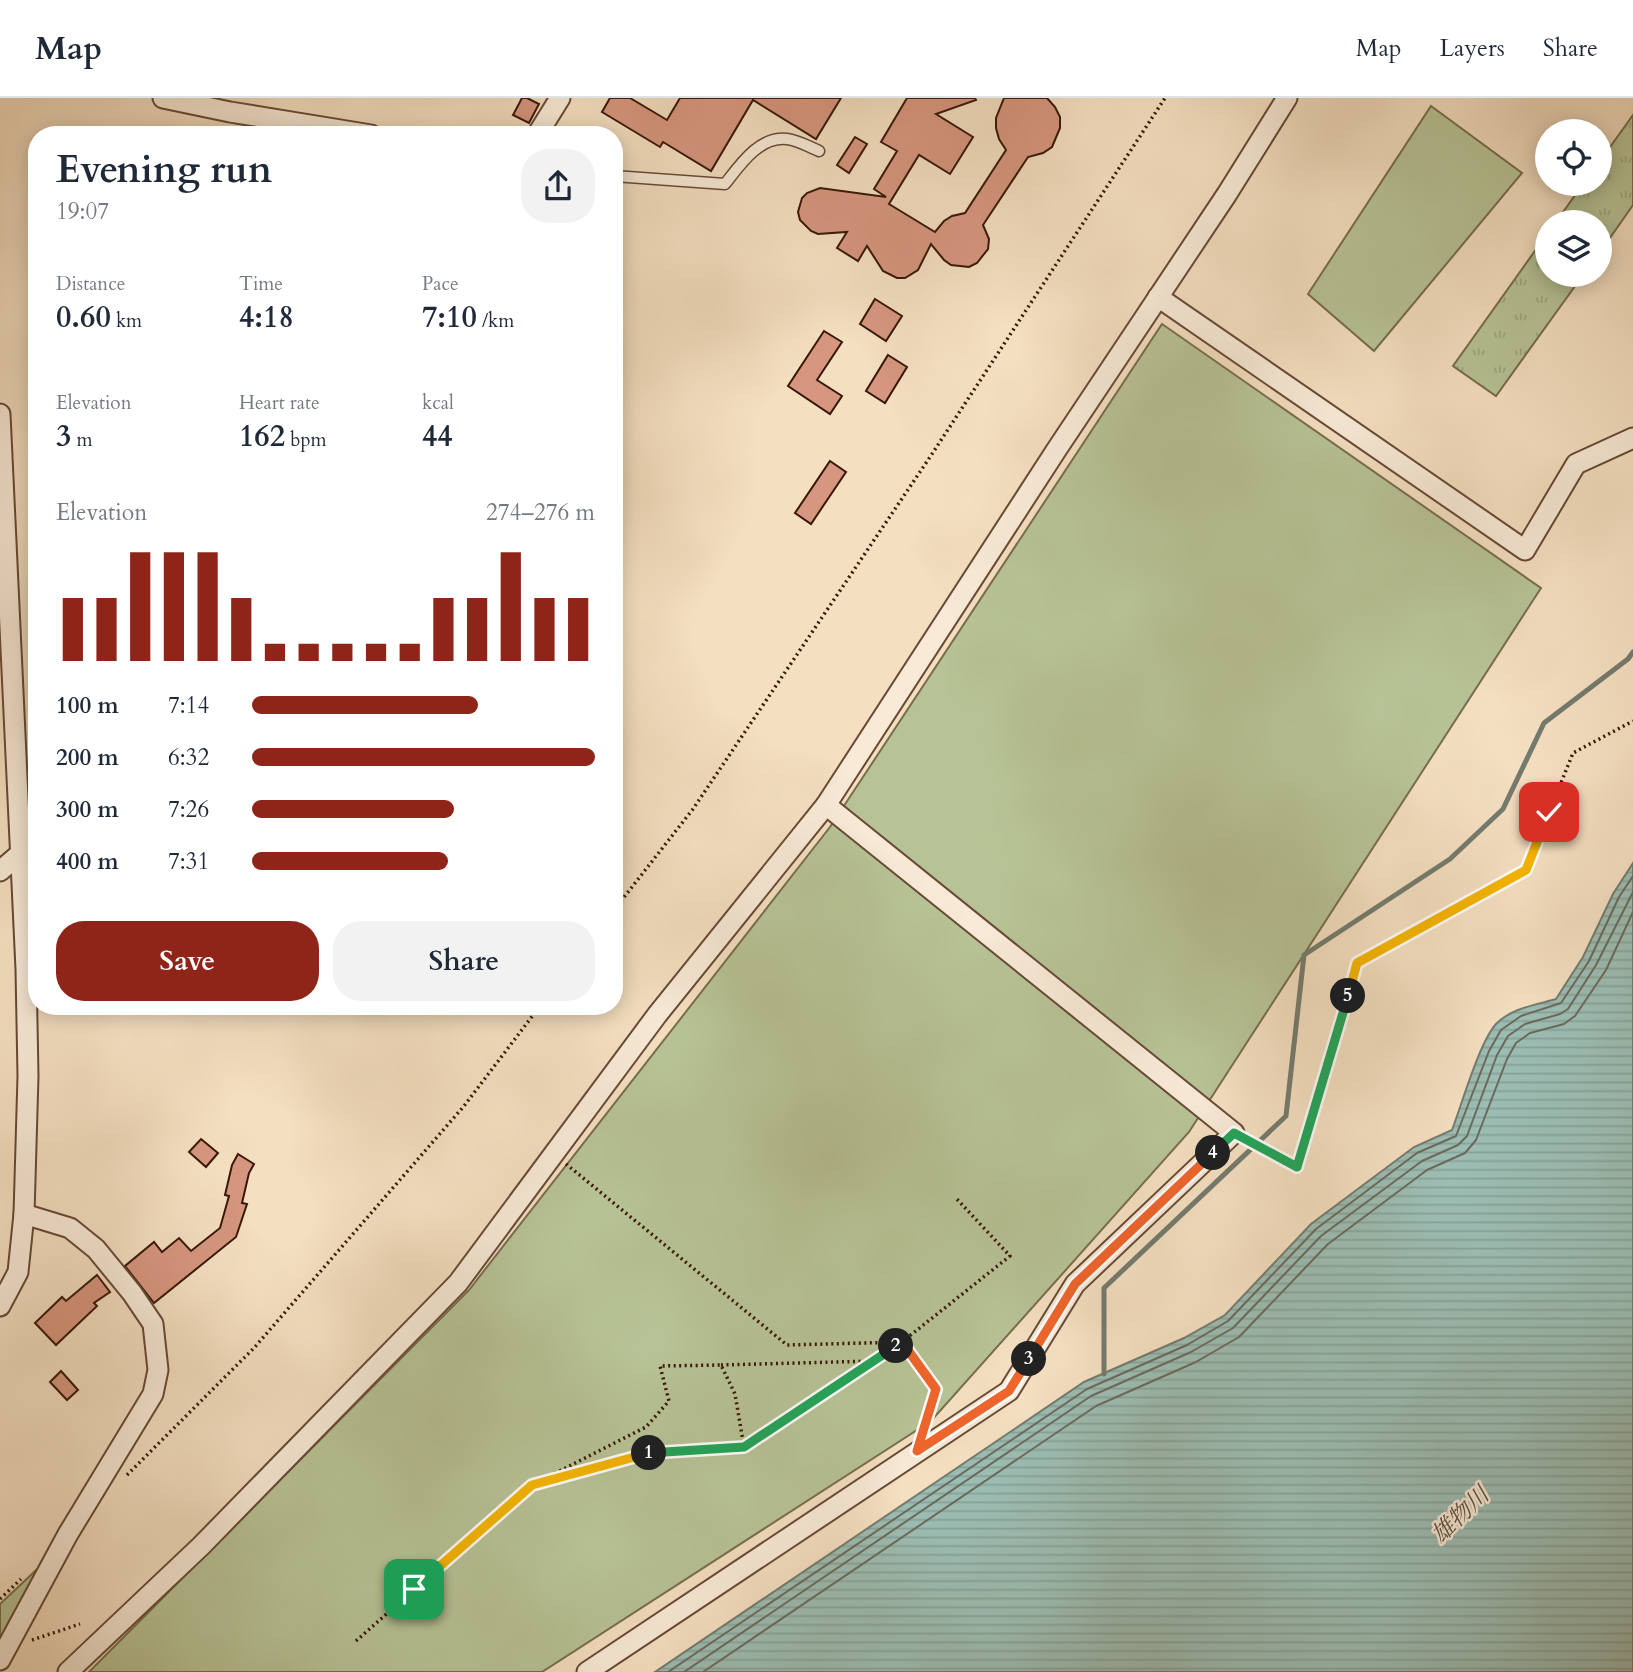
<!DOCTYPE html>
<html lang="en">
<head>
<meta charset="utf-8">
<style>
  :root { --surface:#fff; --page:#f2f2f3; --text:#1f2937; --muted:#747a83; --line:#e0e1e3; --accent:#8f2418 }
  body { margin:0; font-family:Cardo,"Noto Serif JP",serif; background:var(--page); color:var(--text); height:100vh; display:flex; flex-direction:column; font-size:26px; white-space:nowrap }
  * { box-sizing:border-box; margin:0 }
  p { font-size:23px; color:var(--muted) }
  .icon { flex:none; width:38px; height:38px; fill:none; stroke:currentColor; stroke-width:2; stroke-linecap:round; stroke-linejoin:round }
  .map { position:relative; flex:1; overflow:hidden }
  .panel { position:absolute; left:28px; top:28px; width:595px; height:889px; display:flex; flex-direction:column; background:var(--surface); border-radius:28px; box-shadow:0 4px 18px #0003 }
  .panel>* { flex:none }
  .controls { position:absolute; left:1535px; top:21px; display:grid; gap:14px }
  .controls a { display:grid; place-items:center; width:77px; height:77px; border-radius:50%; background:var(--surface); box-shadow:0 4px 18px #0003; font-size:35px }
  .pin { position:absolute; display:grid; place-items:center; width:60px; height:60px; color:#fff; margin:-30px; border-radius:14px; box-shadow:0 4px 10px #0006 }
  .km { position:absolute; width:35px; height:35px; margin:-18px; border-radius:50%; background:#222; color:#fff; font-size:19px; line-height:35px; text-align:center }
  .round { display:grid; place-items:center; flex:none; width:74px; height:74px; border-radius:28px; background:var(--page) }
  .head { display:flex; align-items:center; justify-content:space-between; height:119px; padding:0 28px }
  h1 { font-size:38px; font-weight:700; line-height:52px }
  .stats { display:grid; grid-template-columns:repeat(3,1fr); gap:10px; height:119px; padding:7px 28px }
  .stats div { display:grid; align-content:center }
  .stats b { font-size:30px; font-weight:700 }
  .stats small { font-size:19px; font-weight:400 }
  .stats p { font-size:19px }
  .chart { height:196px; padding:14px 28px }
  .chart p { display:flex; justify-content:space-between }
  .chart svg { width:100%; height:126px; margin-top:7px; stroke:var(--accent); stroke-width:6 }
  .action { display:flex; gap:14px; margin-top:auto; padding:14px 28px }
  .action a { flex:1; height:80px; border-radius:28px; background:var(--accent); color:#fff; font-size:28px; font-weight:700; line-height:80px; text-align:center }
  .action a+a { background:var(--page); color:var(--text) }
  ul { padding:0 28px; list-style:none; font-size:23px }
  li { display:grid; grid-template-columns:112px 84px 1fr; align-items:center; height:52px }
  li i { height:18px; border-radius:9px; background:var(--accent) }
  header { display:flex; align-items:center; gap:42px; box-sizing:border-box; height:98px; padding:0 35px; background:var(--surface); border-bottom:2px solid var(--line) }
  header strong { font-size:33px }
  nav { display:flex; gap:38px; margin-inline-start:auto; font-size:24px }
  .map>svg:first-child { display:block }
  .grass { fill:#b7c396; stroke:#786d4e; stroke-width:2 }
  .park { fill:url(#park-tufts); stroke:#786d4e; stroke-width:2 }
  .water { fill:url(#water-rules); stroke:#747b6e; stroke-width:2 }
  .lines { fill:none; stroke-linecap:round; stroke-linejoin:round }
  .shore { stroke:#6a6a5c; stroke-width:2 }
  .stream { stroke:#747b6e; stroke-width:5 }
  .building { fill:#d6967f; stroke:#381706; stroke-width:2 }
  .lane-casing { stroke:#674935; stroke-width:13 }
  .street-casing { stroke:#674935; stroke-width:23 }
  .path { stroke:#381706; stroke-width:3.5; stroke-dasharray:2 3.5; stroke-linecap:butt }
  .lane { stroke:#f8ead7; stroke-width:10 }
  .street { stroke:#f8ead7; stroke-width:19 }
  .split-1-casing { stroke:#fff; stroke-width:14 }
  .split-2-casing { stroke:#fff; stroke-width:14 }
  .split-3-casing { stroke:#fff; stroke-width:14 }
  .split-4-casing { stroke:#fff; stroke-width:14 }
  .split-5-casing { stroke:#fff; stroke-width:14 }
  .split-6-casing { stroke:#fff; stroke-width:14 }
  .split-1 { stroke:#f5b400; stroke-width:9 }
  .split-2 { stroke:#22a559; stroke-width:9 }
  .split-3 { stroke:#f0652b; stroke-width:9 }
  .split-4 { stroke:#f0652b; stroke-width:9 }
  .split-5 { stroke:#22a559; stroke-width:9 }
  .split-6 { stroke:#f5b400; stroke-width:9 }
  .labels { text-anchor:middle; dominant-baseline:central; stroke-width:5; stroke-linejoin:round; paint-order:stroke }
  .water-label { font-size:23px; font-style:italic; fill:#5b5143; stroke:#f8ead7 }
</style>
</head>
<body>
<header>
<strong>Map</strong>
<nav><a>Map</a><a>Layers</a><a>Share</a></nav>
</header>
<div class="map">
<svg width="1633" height="1574" viewBox="0 0 1633 1574">
  <defs>
    <pattern id="park-tufts" width="24" height="20" patternUnits="userSpaceOnUse" patternTransform="scale(1.75)"><rect width="24" height="20" fill="#b7c396"/><path d="M3 7l-1-3M5 7V3M7 7l1-3M15 17l-1-3M17 17v-4M19 17l1-3" fill="none" stroke="#9ea780"/></pattern>
    <pattern id="water-rules" width="6" height="5" patternUnits="userSpaceOnUse" patternTransform="scale(1.75)"><rect width="6" height="5" fill="#9cbdb3"/><path d="M0 2.5h6" fill="none" stroke="#87a298"/></pattern>
  </defs>
  <rect width="100%" height="100%" fill="#f4dfc1"/>
  <filter id="stains"><feTurbulence type="fractalNoise" baseFrequency=".00286" numOctaves="4"/><feColorMatrix values="0 0 0 0 .2 0 0 0 0 .09 0 0 0 0 .02 0 0 0 .5 -.17"/></filter>
  <radialGradient id="worn" r=".72"><stop offset=".6" stop-color="#630" stop-opacity="0"/><stop offset="1" stop-color="#630" stop-opacity=".3"/></radialGradient>
  <g class="grass">
    <path d="M 1431,8 L 1522,75 L 1374,253 L 1308,196 Z"/>
    <path d="M 1162,226 L 1541,490 L 1189,1034 L 931,1323 L 542,1574 L 89,1574 L 469,1192 L 830,729 Z"/>
    <path d="M 50,1459 L 0,1554 L 0,1506 Z"/>
  </g>
  <g class="park">
    <path d="M 1633,17 L 1633,107 L 1600,154 L 1600,124 L 1556,124 L 1583,86 L 1600,86 L 1600,63 Z"/>
    <path d="M 1547,136 L 1547,177 L 1583,177 L 1496,298 L 1453,268 Z"/>
  </g>
  <path class="water" d="M 1633,765 L 1633,1574 L 655,1574 L 1084,1284 L 1184,1240 L 1225,1217 L 1311,1126 L 1414,1049 L 1452,1032 C 1462,1006 1479,945 1496,926 C 1511,910 1536,907 1556,901 L 1583,859 L 1613,796 Z"/>
  <g class="lines">
    <g class="shore">
      <path d="M 668,1574 L 1087,1291 L 1187,1247 L 1228,1223 L 1316,1131 L 1417,1055 L 1456,1038 L 1489,953 L 1501,932 L 1521,918 L 1561,905 L 1589,863 L 1619,799 L 1633,778"/>
      <path d="M 684,1574 L 1091,1298 L 1191,1254 L 1233,1230 L 1321,1138 L 1422,1063 L 1458,1047 L 1467,1038 L 1497,957 L 1508,938 L 1525,926 L 1560,916 L 1568,911 L 1596,867 L 1633,794"/>
      <path d="M 703,1574 L 1096,1308 L 1196,1264 L 1239,1239 L 1328,1146 L 1427,1072 L 1465,1055 L 1476,1042 L 1507,961 L 1516,945 L 1530,935 L 1564,926 L 1575,918 L 1606,872 L 1633,814"/>
    </g>
    <path class="stream" d="M 1104,1276 L 1104,1190 L 1286,1018 L 1304,857 L 1450,761 L 1503,711 L 1544,625 L 1628,561 L 1633,554"/>
  </g>
  <g class="building">
    <path d="M 522,0 L 527,0 L 539,6 L 529,25 L 513,17 Z"/>
    <path d="M 610,0 L 630,0 L 667,22 L 680,0 L 841,0 L 816,41 L 753,2 L 711,73 L 663,44 L 660,49 L 602,14 Z"/>
    <path d="M 907,0 L 975,0 L 976,2 L 936,16 L 973,39 L 950,76 L 919,57 L 889,106 L 935,134 L 944,123 L 952,118 L 965,115 L 1006,52 L 999,41 L 996,30 L 996,20 L 1004,0 L 1047,0 L 1055,9 L 1060,19 L 1060,30 L 1052,49 L 1043,55 L 1028,59 L 983,127 L 989,141 L 988,151 L 977,165 L 969,169 L 951,167 L 944,162 L 931,146 L 918,172 L 905,180 L 897,180 L 883,173 L 867,148 L 858,163 L 837,150 L 847,134 L 818,136 L 811,133 L 800,122 L 798,114 L 802,100 L 807,95 L 820,90 L 886,99 L 874,91 L 897,53 L 881,44 Z"/>
    <path d="M 855,39 L 867,46 L 849,75 L 837,67 Z"/>
    <path d="M 875,201 L 902,218 L 886,243 L 860,226 Z"/>
    <path d="M 824,233 L 842,244 L 817,282 L 842,298 L 830,316 L 788,288 Z"/>
    <path d="M 888,257 L 907,269 L 885,305 L 866,293 Z"/>
    <path d="M 830,363 L 846,374 L 811,426 L 795,415 Z"/>
    <path d="M 201,1041 L 218,1055 L 206,1069 L 189,1054 Z"/>
    <path d="M 238,1056 L 254,1066 L 249,1075 L 242,1105 L 247,1106 L 236,1139 L 154,1205 L 125,1168 L 154,1144 L 162,1154 L 179,1140 L 191,1153 L 220,1130 L 229,1098 L 225,1097 L 232,1067 Z"/>
    <path d="M 97,1177 L 110,1194 L 94,1205 L 97,1208 L 56,1247 L 35,1225 L 62,1199 L 66,1203 Z"/>
    <path d="M 61,1273 L 78,1292 L 67,1302 L 50,1284 Z"/>
  </g>
  <g class="lines">
    <g class="lane-casing">
      <path id="lane" d="M 614,78 L 725,86 C 740,67 759,38 787,41 C 797,42 810,49 819,53"/>
    </g>
    <g class="street-casing">
      <g id="street">
        <path d="M 163,0 L 230,14 L 371,37"/>
        <path d="M 537,37 L 560,0"/>
        <path d="M 1158,199 L 1525,452 L 1576,366 L 1633,340"/>
        <path d="M 0,316 L 26,871 L 28,978 L 24,1116 L 18,1174 L 0,1208"/>
        <path d="M 0,773 L 21,755"/>
        <path d="M 0,1562 L 68,1436 L 153,1296 L 158,1272 L 153,1226 L 132,1195 L 96,1151 L 70,1130 L 24,1116"/>
        <path d="M 68,1574 L 201,1448 L 458,1185 L 657,917 L 826,707 L 1057,351 L 1227,96 L 1287,0"/>
        <path d="M 587,1574 L 1009,1293 L 1075,1186 L 1234,1035 L 826,707"/>
      </g>
    </g>
    <g class="path">
      <path d="M 614,812 L 693,711 L 930,359 L 1165,0"/>
      <path d="M 1248,1043 L 1297,1069 L 1357,865 L 1526,772 L 1573,655 L 1633,623"/>
      <path d="M 566,1066 L 787,1247 L 902,1244 L 936,1291 L 926,1326"/>
      <path d="M 874,1263 L 902,1244 L 1010,1158 L 955,1099"/>
      <path d="M 721,1267 L 874,1263 L 744,1349"/>
      <path d="M 127,1377 L 254,1250 L 464,1008 L 540,908"/>
      <path d="M 0,1501 L 21,1481"/>
      <path d="M 32,1542 L 80,1526"/>
      <path d="M 356,1543 L 532,1387 L 654,1354 L 744,1349 L 735,1296 L 721,1267 L 660,1268 L 669,1303 L 646,1329 L 532,1387"/>
    </g>
    <use href="#lane" class="lane"/>
    <use href="#street" class="street"/>
  </g>
  <g class="lines">
    <g class="split-1-casing">
      <path id="split-1" d="M 414,1491 L 532,1387 L 649,1355"/>
    </g>
    <g class="split-2-casing">
      <path id="split-2" d="M 649,1355 L 744,1349 L 896,1248"/>
    </g>
    <g class="split-3-casing">
      <path id="split-3" d="M 896,1248 L 902,1244 L 936,1291 L 917,1353 L 1009,1293 L 1029,1261"/>
    </g>
    <g class="split-4-casing">
      <path id="split-4" d="M 1029,1261 L 1075,1186 L 1213,1055"/>
    </g>
    <g class="split-5-casing">
      <path id="split-5" d="M 1213,1055 L 1234,1035 L 1297,1069 L 1348,898"/>
    </g>
    <g class="split-6-casing">
      <path id="split-6" d="M 1348,898 L 1357,865 L 1526,772 L 1549,714"/>
    </g>
    <use href="#split-1" class="split-1"/>
    <use href="#split-2" class="split-2"/>
    <use href="#split-3" class="split-3"/>
    <use href="#split-4" class="split-4"/>
    <use href="#split-5" class="split-5"/>
    <use href="#split-6" class="split-6"/>
  </g>
  <g class="labels">
    <g class="water-label">
      <text transform="translate(1460 1417) rotate(-44)">雄物川</text>
    </g>
  </g>
  <rect width="100%" height="100%" filter="url(#stains)"/>
  <rect width="100%" height="100%" fill="url(#worn)"/>
</svg>
<div class="controls">
<a><svg class="icon" aria-label="locate" viewBox="0 0 24 24"><circle cx="12" cy="12" r="6"/><path d="M12 2v4M12 18v4M2 12h4M18 12h4"/></svg></a>
<a><svg class="icon" aria-label="layers" viewBox="0 0 24 24"><path d="M12 4l9 5-9 5-9-5zM3 14l9 5 9-5"/></svg></a>
</div>
<div class="pin" style="left:414px;top:1491px;background:#1e9e55"><svg class="icon" aria-label="arrive" viewBox="0 0 24 24"><path d="M6 21V4h12l-3 4 3 4H6"/></svg></div>
<div class="pin" style="left:1549px;top:714px;background:#d93025"><svg class="icon" aria-label="check" viewBox="0 0 24 24"><path d="M5 12l5 5 9-10"/></svg></div>
<b class="km" style="left:649px;top:1355px">1</b>
<b class="km" style="left:896px;top:1248px">2</b>
<b class="km" style="left:1029px;top:1261px">3</b>
<b class="km" style="left:1213px;top:1055px">4</b>
<b class="km" style="left:1348px;top:898px">5</b>
<section class="panel">
<div class="head"><div><h1>Evening run</h1><p>19:07</p></div><a class="round"><svg class="icon" aria-label="share" viewBox="0 0 24 24"><path d="M12 15V3M7 8l5-5 5 5M5 13v7h14v-7"/></svg></a></div>
<div class="stats">
<div><p>Distance</p><b>0.60<small> km</small></b></div>
<div><p>Time</p><b>4:18</b></div>
<div><p>Pace</p><b>7:10<small> /km</small></b></div>
</div>
<div class="stats">
<div><p>Elevation</p><b>3<small> m</small></b></div>
<div><p>Heart rate</p><b>162<small> bpm</small></b></div>
<div><p>kcal</p><b>44</b></div>
</div>
<div class="chart"><p><span>Elevation</span>274–276 m</p>
<svg viewBox="0 0 160 44" preserveAspectRatio="none"><path d="M5 44V22M15 44V22M25 44V6M35 44V6M45 44V6M55 44V22M65 44V38M75 44V38M85 44V38M95 44V38M105 44V38M115 44V22M125 44V22M135 44V6M145 44V22M155 44V22"/></svg>
</div>
<ul>
<li><b>100 m</b>7:14<i style="width:66%"></i></li>
<li><b>200 m</b>6:32<i style="width:100%"></i></li>
<li><b>300 m</b>7:26<i style="width:59%"></i></li>
<li><b>400 m</b>7:31<i style="width:57%"></i></li>
</ul>
<div class="action"><a>Save</a><a>Share</a></div>
</section>
</div>
</body>
</html>
